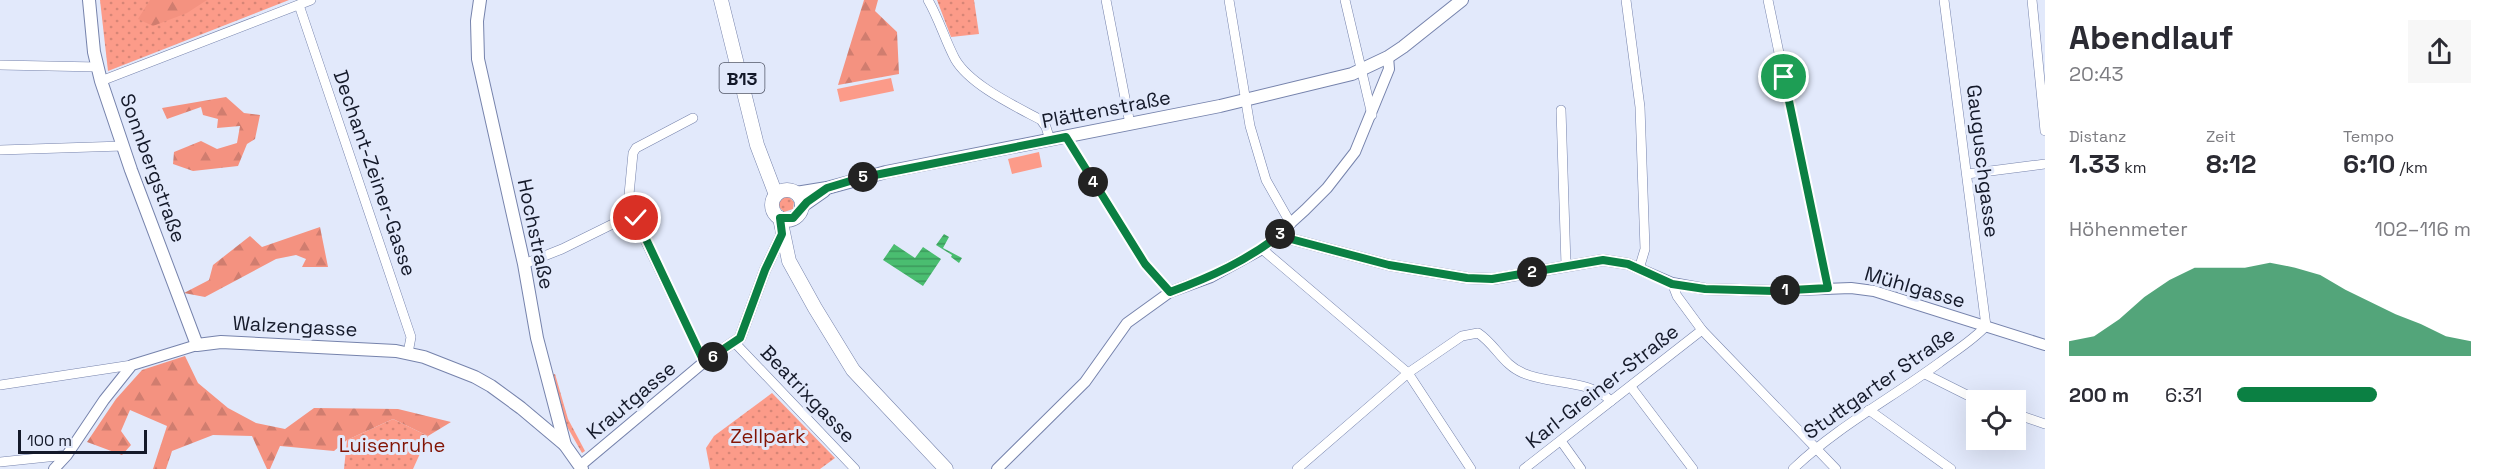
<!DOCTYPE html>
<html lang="de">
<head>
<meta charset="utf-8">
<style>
  :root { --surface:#fff; --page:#f7f7f7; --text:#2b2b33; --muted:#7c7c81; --accent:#0b8043 }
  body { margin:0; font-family:"Space Grotesk",sans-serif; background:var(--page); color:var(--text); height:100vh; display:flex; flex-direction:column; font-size:22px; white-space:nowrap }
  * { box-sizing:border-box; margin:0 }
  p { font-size:20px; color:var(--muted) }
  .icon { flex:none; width:33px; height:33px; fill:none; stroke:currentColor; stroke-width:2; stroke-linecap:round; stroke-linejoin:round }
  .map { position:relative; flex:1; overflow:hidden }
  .panel { display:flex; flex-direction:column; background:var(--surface); width:450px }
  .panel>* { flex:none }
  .controls { position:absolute; left:1966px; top:390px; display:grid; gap:12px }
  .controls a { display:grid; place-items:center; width:60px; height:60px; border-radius:0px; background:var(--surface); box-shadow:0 6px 24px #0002; font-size:30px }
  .scale { position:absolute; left:18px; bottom:15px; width:129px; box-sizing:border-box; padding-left:6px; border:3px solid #141929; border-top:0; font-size:16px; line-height:21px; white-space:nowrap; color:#141929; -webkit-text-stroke:4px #e2e9fb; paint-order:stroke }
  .pin { position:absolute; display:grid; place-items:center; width:51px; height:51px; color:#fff; margin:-26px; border:3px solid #fff; border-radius:50%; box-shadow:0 2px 6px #0007 }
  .km { position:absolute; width:30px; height:30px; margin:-15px; border-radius:50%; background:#222; color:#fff; font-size:16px; line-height:30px; text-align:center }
  .round { display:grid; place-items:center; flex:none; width:63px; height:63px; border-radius:0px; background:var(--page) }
  .head { display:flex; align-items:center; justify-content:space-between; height:102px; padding:0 24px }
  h1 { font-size:33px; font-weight:600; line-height:45px }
  .metrics { display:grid; grid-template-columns:repeat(3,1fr); gap:9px; height:102px; padding:6px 24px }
  .metrics div { display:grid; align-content:center }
  .metrics b { font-size:26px; font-weight:600 }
  .metrics small { font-size:16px; font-weight:400 }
  .metrics p { font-size:16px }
  .chart { height:168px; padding:12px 24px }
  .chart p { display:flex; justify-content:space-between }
  .chart svg { width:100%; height:108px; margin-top:6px; fill:var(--accent); opacity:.7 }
  ul { padding:0 24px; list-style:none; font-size:20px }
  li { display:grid; grid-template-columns:96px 72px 1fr; align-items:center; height:45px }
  li i { height:15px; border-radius:8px; background:var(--accent) }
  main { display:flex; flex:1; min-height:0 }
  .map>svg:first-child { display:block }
  .green { fill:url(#green-dots) }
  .forest { fill:url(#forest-firs) }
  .pitch { fill:#fc9b89 }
  .water { fill:url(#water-rules) }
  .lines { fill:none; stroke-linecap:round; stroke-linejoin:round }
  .minor-casing { stroke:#7683ac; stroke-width:10 }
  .tertiary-casing { stroke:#7683ac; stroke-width:12 }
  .secondary-casing { stroke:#7683ac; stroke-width:14 }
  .primary-casing { stroke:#7683ac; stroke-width:15 }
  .minor { stroke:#fff; stroke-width:9 }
  .tertiary { stroke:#fff; stroke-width:10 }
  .secondary { stroke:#fff; stroke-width:12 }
  .primary { stroke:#fff; stroke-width:14 }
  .route-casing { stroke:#fff; stroke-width:12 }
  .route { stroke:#0b8043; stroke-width:8 }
  .labels { text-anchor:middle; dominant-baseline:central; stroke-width:6; stroke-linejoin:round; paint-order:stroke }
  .shield { fill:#e2e9fb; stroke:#525768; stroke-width:1.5 }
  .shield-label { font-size:18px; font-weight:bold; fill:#141929 }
  .street-label { font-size:20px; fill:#141929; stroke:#e2e9fb }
  .park-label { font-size:20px; fill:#821405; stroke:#e2e9fb }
</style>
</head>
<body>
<main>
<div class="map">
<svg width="2045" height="469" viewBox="0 0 2045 469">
  <defs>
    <pattern id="green-dots" width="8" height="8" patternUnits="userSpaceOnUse" patternTransform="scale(1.5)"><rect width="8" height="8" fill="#fc9b89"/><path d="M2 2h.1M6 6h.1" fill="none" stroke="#d78576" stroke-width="1.8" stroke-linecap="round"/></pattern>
    <pattern id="forest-firs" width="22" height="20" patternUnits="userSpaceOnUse" patternTransform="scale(1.5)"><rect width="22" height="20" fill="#f49280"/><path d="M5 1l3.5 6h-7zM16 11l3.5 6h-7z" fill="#d07d6f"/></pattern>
    <pattern id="water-rules" width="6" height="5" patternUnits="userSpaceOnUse" patternTransform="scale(1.5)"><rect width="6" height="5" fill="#4abd70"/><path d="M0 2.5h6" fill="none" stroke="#3c995c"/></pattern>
  </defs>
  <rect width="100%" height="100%" fill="#e2e9fb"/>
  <g class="green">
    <path d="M 100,0 L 289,0 L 108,71 Z"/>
    <path d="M 937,0 L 974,0 L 979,34 L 951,37 Z"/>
    <path d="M 784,196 L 789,197 L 794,202 L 793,209 L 784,212 L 779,207 L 779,201 Z"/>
    <path d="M 555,374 L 568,419 L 585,451 L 582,453 L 565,423 L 551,375 Z"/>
    <path d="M 772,393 L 835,458 L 820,469 L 710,469 L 706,448 L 714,436 Z"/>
    <path d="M 393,419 L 428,436 L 413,469 L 344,469 L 347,440 Z"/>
  </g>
  <g class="forest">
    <path d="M 150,0 L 207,0 L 187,13 L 153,26 L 138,19 Z"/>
    <path d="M 864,0 L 878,0 L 875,11 L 897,32 L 899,74 L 838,85 Z"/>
    <path d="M 226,97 L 244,113 L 260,115 L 255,139 L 247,144 L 238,166 L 193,171 L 173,164 L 174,152 L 201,141 L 217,149 L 237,143 L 240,126 L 217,128 L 218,119 L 203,115 L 201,107 L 167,119 L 162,108 Z"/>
    <path d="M 320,227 L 328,267 L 302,267 L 306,259 L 296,255 L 276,259 L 205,297 L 184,293 L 209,280 L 213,265 L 250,236 L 262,247 Z"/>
    <path d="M 185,356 L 198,383 L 228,408 L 256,423 L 285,429 L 314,408 L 398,409 L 451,422 L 428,436 L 393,419 L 347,440 L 334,451 L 280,446 L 270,469 L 267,469 L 252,436 L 213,435 L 172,451 L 166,469 L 153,469 L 167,426 L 130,410 L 121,431 L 131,445 L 122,455 L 87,442 L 116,399 L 142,370 Z"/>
  </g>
  <g class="pitch">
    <path d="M 891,78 L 894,91 L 840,102 L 837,89 Z"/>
    <path d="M 1039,152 L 1042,167 L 1012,174 L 1008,159 Z"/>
  </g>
  <g class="water">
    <path d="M 944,234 L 949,237 L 943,248 L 962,258 L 959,263 L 951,257 L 952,255 L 936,245 Z"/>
    <path d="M 894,244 L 915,258 L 923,247 L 941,259 L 923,286 L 883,260 Z"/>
  </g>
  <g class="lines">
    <g class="minor-casing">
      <g id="minor">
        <path d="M 928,0 C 939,19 945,40 955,59 C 970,85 1015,106 1041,120 L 1046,127 L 1050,140"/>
        <path d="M 1106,0 L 1130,124"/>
        <path d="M 1229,0 L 1250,126 L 1266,180 L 1291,224"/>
        <path d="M 1345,0 L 1372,115"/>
        <path d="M 1626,0 L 1640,107 L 1645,249 L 1639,269"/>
        <path d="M 1768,0 L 1828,288"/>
        <path d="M 2032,0 L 2045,131"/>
        <path d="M 299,5 L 411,337 L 408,353"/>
        <path d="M 0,65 L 98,67"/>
        <path d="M 101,81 L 311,0"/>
        <path d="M 1561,110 L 1566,265"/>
        <path d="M 693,118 L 636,148 L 633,153 L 628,205 L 704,362"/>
        <path d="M 1066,137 L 1145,264 L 1170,292"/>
        <path d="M 0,150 L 123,146"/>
        <path d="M 1967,174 L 2045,164"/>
        <path d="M 1262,249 L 1408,373 L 1471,469"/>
        <path d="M 524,264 L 562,249 L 633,214"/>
        <path d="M 1672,283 L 1677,296 L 1702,330 L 1836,469"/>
        <path d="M 735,343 L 855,469"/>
        <path d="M 1925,374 L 1977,400"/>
        <path d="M 0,385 L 132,365"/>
        <path d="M 1631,387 L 1693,469"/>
        <path d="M 1869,410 L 1951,469"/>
        <path d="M 2016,414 L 2045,424"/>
        <path d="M 1561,441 L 1581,469"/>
        <path d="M 0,462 L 67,455"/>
        <path d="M 1297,469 L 1408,373 L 1462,336 L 1478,333 C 1496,345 1503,365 1523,373 C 1549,385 1590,379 1611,401"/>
        <path d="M 1524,469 L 1702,330"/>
        <path d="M 1793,469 C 1837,427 1890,399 1939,363 C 1955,351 1972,341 1986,326 L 1944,0"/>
      </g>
    </g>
    <g class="tertiary-casing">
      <g id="tertiary">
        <path d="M 1282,233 L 1287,238 L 1389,265 L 1467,278 L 1493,279 L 1603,260 L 1628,264 L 1672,283 L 1705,289 L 1774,291 L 1851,288 L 1874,291 L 2045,345"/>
        <path d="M 581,465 L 704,362 L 740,338 L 765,270 L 782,234"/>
        <path d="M 54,469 L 67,455 L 104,400 L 132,365 L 197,345"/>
        <path d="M 997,469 L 1085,382 L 1127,323 L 1170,292 L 1211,277 L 1262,249 L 1305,210 L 1327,188 L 1355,152 L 1389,69 L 1388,57"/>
      </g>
    </g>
    <g class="secondary-casing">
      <g id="secondary">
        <path d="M 89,0 L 94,52 L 101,81 L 131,170 L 197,345 L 221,342 L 396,351 L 424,357 L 475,377 L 491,386 L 521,408 L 565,445"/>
        <path d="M 480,0 L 477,21 L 478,59 L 524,264 L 537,338 L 565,445 L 582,469"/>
        <path d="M 796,193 L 827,188 L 886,172 L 1220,106 L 1352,74 L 1388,57 L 1403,47 L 1462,0"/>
        <path d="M 801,207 L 824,191"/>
      </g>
    </g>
    <g class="primary-casing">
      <g id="primary">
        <path d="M 721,0 L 757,145 L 776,195"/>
        <circle cx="787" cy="205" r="15"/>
        <path d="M 780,218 L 789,261 L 815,308 L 853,370 L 946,469"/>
      </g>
    </g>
    <use href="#minor" class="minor"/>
    <use href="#tertiary" class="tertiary"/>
    <use href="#secondary" class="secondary"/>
    <use href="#primary" class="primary"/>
  </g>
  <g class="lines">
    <g class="route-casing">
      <path id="route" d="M 636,218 L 704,362 L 740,338 L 765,270 L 782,234 L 780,218 L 793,218 L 807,202 L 827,188 L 860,178 L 1066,137 L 1145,264 L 1170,292 C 1211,277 1248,260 1282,233 L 1287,238 L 1389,265 L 1467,278 L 1492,279 L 1603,260 L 1628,264 L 1672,284 L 1705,289 L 1774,291 L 1828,288 L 1784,77"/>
    </g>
    <use href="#route" class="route"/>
  </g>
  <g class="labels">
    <rect class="shield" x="719.5" y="63" width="45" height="30" rx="4.5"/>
    <g class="shield-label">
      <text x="742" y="78">B13</text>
    </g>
    <g class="street-label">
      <text transform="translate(1106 109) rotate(-11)">Plättenstraße</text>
      <text transform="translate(1983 161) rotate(83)">Gauguschgasse</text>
      <text transform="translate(153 168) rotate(70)">Sonnbergstraße</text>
      <text transform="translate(375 173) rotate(71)">Dechant-Zeiner-Gasse</text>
      <text transform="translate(536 234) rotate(78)">Hochstraße</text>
      <text transform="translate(1915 287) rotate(16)">Mühlgasse</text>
      <text transform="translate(295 326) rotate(3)">Walzengasse</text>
      <text transform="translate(1879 383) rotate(-35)">Stuttgarter Straße</text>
      <text transform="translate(1602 386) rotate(-38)">Karl-Greiner-Straße</text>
      <text transform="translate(808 394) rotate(46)">Beatrixgasse</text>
      <text transform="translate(631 400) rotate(-40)">Krautgasse</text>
    </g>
    <g class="park-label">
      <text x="768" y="436">Zellpark</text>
      <text x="392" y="445">Luisenruhe</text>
    </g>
  </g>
</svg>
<div class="controls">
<a><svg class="icon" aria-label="locate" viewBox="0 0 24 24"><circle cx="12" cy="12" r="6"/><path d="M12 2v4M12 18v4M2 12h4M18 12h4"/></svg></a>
</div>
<div class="scale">100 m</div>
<div class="pin" style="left:1784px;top:77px;background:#1e9e55"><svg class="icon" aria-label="arrive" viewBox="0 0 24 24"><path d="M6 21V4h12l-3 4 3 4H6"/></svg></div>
<div class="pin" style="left:636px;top:218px;background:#d93025"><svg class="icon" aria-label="check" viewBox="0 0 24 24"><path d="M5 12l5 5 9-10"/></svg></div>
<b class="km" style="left:1785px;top:290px">1</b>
<b class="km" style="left:1532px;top:272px">2</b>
<b class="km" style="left:1280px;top:234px">3</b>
<b class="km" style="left:1093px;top:182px">4</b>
<b class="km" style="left:863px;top:177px">5</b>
<b class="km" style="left:713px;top:357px">6</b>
</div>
<section class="panel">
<div class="head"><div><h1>Abendlauf</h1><p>20:43</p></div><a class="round"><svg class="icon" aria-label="share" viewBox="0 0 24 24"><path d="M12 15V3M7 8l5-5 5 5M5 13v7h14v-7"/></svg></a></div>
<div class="metrics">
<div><p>Distanz</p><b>1.33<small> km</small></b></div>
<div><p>Zeit</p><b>8:12</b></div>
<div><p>Tempo</p><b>6:10<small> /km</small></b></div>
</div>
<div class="chart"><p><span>Höhenmeter</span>102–116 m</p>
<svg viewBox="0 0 160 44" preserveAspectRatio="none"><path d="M0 44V38L10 36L20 29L30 20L40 13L50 8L60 8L70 8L80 6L90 8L100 11L110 17L120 22L130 27L140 31L150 36L160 38V44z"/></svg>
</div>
<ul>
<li><b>200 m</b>6:31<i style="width:60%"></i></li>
</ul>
</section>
</main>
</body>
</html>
